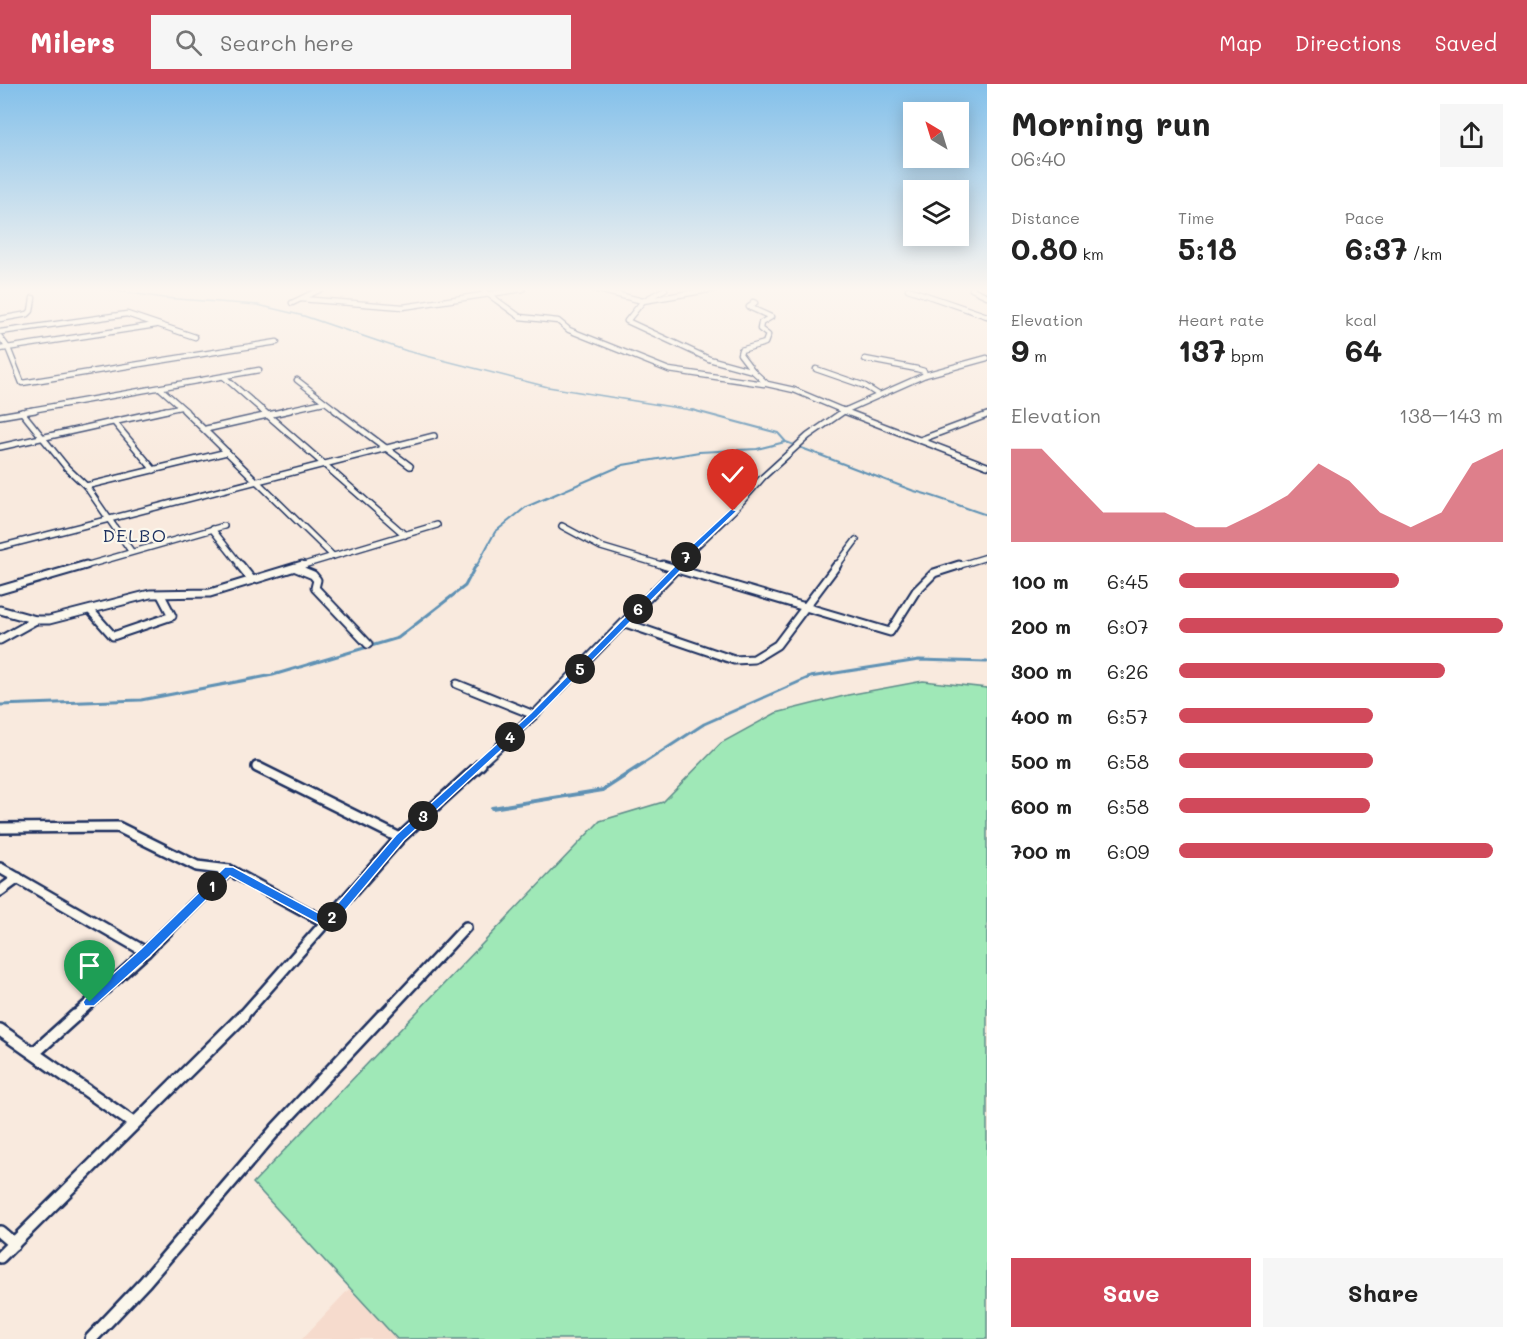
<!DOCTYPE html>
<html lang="en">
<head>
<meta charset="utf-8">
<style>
  :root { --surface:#fff; --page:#f6f6f6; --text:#222; --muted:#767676; --accent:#d1495b }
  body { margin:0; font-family:Mali,sans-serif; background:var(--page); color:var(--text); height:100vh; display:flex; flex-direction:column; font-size:22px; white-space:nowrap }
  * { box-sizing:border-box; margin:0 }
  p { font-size:20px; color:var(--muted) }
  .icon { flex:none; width:33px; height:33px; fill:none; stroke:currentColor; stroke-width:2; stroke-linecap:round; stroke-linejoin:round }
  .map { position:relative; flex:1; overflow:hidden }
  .side { display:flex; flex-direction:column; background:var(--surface); width:540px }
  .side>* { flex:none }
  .needle { width:39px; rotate:322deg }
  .tools { position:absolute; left:903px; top:18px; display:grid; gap:12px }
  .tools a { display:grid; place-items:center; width:66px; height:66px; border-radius:0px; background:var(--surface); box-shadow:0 3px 15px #0003; font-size:30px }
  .pin { position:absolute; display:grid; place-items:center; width:51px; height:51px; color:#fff; margin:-62px -26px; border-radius:50% 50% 50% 0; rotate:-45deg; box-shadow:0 0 6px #0007 }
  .pin .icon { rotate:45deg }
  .km { position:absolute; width:30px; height:30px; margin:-15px; border-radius:50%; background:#222; color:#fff; font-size:16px; line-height:30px; text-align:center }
  .round { display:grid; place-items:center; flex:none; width:63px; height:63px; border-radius:0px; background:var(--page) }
  .summary { display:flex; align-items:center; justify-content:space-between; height:102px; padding:0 24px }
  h1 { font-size:33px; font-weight:700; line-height:45px }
  .stats { display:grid; grid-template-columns:repeat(3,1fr); gap:9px; height:102px; padding:6px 24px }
  .stats div { display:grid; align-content:center }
  .stats b { font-size:30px; font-weight:700 }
  .stats small { font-size:16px; font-weight:400 }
  .stats p { font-size:16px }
  .chart { height:168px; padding:12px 24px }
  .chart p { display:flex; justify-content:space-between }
  .chart svg { width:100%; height:108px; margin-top:6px; fill:var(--accent); opacity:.7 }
  .primary-button { display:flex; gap:12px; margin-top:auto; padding:12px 24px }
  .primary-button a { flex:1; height:69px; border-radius:0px; background:var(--accent); color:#fff; font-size:24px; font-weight:700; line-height:69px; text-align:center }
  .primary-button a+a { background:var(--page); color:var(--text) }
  ul { padding:0 24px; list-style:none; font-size:20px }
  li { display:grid; grid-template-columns:96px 72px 1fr; align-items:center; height:45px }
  li i { height:15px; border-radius:8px; background:var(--accent) }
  header { display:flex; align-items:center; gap:36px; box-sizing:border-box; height:84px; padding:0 30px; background:var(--accent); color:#fff }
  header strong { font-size:28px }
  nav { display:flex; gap:33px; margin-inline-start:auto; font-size:21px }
  .search { width:420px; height:54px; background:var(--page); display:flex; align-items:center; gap:15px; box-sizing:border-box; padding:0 21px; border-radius:0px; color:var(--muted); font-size:22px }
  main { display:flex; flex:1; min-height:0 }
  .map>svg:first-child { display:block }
  .built { fill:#f6dbcd }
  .green { fill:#9fe8b7; stroke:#5d8c8a; stroke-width:1.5 }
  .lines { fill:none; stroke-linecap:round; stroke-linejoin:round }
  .stream-far3 { stroke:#5f91b4; stroke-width:1.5 }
  .stream-far2 { stroke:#5f91b4; stroke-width:2 }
  .stream-far1 { stroke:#5f91b4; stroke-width:3 }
  .stream { stroke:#5f91b4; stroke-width:4 }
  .minor-far4-casing { stroke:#1b2f5e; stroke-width:7 }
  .minor-far3-casing { stroke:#1b2f5e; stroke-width:8 }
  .minor-far2-casing { stroke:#1b2f5e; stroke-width:11 }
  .minor-far1-casing { stroke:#1b2f5e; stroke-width:14 }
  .minor-casing { stroke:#1b2f5e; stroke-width:16 }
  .minor-far4 { stroke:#fbf7ec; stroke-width:4.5 }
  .minor-far3 { stroke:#fbf7ec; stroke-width:5 }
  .minor-far2 { stroke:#fbf7ec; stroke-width:7 }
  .minor-far1 { stroke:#fbf7ec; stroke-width:9 }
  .minor { stroke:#fbf7ec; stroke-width:11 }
  .route { fill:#1a73e8; stroke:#fff; stroke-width:1.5 }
  .labels { text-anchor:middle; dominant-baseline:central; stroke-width:4.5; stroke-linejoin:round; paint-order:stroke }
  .far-quarter-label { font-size:18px; letter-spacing:1.5px; fill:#1b2f5e; stroke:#fbf7ec }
</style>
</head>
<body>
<header>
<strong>Milers</strong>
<div class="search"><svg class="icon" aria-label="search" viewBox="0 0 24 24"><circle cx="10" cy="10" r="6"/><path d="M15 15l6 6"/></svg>Search here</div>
<nav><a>Map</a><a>Directions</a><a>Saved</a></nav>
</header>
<main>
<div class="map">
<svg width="987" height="1255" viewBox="0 0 987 1255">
  <rect width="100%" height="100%" fill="#f9eade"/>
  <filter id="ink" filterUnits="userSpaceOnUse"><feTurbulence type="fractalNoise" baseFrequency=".0167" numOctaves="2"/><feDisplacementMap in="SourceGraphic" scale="12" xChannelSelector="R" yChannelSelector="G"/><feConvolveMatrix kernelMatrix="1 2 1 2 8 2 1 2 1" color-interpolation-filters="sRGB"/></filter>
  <g filter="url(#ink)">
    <path class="built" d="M 349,1205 L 397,1255 L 302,1255 Z"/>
    <path class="green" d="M 923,597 L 987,604 L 987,1255 L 397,1255 L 253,1099 L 600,737 L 663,718 L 721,659 L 776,629 L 848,611 Z"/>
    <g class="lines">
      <path class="stream-far3" d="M 104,205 L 164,214 L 258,221 L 304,232 L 407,267 L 548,303 L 697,327"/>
      <g class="stream-far2">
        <path d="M 692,326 L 778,349 L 786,358 L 914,407 C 939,413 962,423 987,431"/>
        <path d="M 476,483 L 495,448 L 526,423 L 623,381 L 699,368 L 757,365 L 785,358"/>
      </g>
      <g class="stream-far1">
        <path d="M 0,621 L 141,616 L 273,591 L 398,554 L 465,502 L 476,481"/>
        <path d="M 641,681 L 704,640 L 810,593 L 919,576 L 987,578"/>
      </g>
      <path class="stream" d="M 492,724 L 603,706 L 643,680"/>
      <g class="minor-far4-casing">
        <g id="minor-far4">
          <path d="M 481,205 L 520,233 L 558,237 L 569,246 L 669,286 L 764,300"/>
          <path d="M 595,205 L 643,217 L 714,205"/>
          <path d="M 665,205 L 643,217 L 627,237 L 709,275 L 753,287 L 767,300 L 794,306 L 844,327"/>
          <path d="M 908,205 L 987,232"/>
          <path d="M 972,205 L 987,212"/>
          <path d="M 301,215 L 403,223 L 523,205"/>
          <path d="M 753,218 L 755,219 L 749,223 L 771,233 L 761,239 L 760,245 L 768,251 L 765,259 L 741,266 L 740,270 L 753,287"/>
          <path d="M 292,219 L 321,205"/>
          <path d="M 0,235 L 28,230 L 31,227 L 33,214"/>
          <path d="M 0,248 L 127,230 L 195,253"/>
          <path d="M 0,253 L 8,264 L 22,299 L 277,258"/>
          <path d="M 0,265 L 156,241"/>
          <path d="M 865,275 L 917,285 L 924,287 L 925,291"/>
          <path d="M 816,285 L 865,302 L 879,311"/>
          <path d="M 224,293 L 263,327"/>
          <path d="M 297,296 L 337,327"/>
          <path d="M 161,305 L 186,327"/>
          <path d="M 26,327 L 259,286"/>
          <path d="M 161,327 L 180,323"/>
          <path d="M 283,327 L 324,318"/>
          <path d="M 844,327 L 925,291 L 987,274"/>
        </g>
      </g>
      <g class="minor-far3-casing">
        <g id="minor-far3">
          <path d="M 184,326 L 333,472"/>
          <path d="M 262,326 L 405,451"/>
          <path d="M 335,326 L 410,382"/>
          <path d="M 844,327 L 987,382"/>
          <path d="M 844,327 L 847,326"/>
          <path d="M 22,328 L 67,384 L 86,402 L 131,467"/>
          <path d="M 0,332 L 35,326"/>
          <path d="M 114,338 L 154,386"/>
          <path d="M 206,345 L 290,326"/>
          <path d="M 920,356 L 987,331"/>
          <path d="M 0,363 L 167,326"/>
          <path d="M 86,402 L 227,368"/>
          <path d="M 562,442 L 601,463 L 668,483"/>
          <path d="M 212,445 L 242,483"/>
          <path d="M 0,463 L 434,352"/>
          <path d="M 81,483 L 224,442"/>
          <path d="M 297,483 L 437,441"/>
          <path d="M 679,483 L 692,466 L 733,427 L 763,393 L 808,352 L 844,327 L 841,326"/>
          <path d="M 836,483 L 856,456"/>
          <path d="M 954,483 L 987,473"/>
        </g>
      </g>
      <g class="minor-far2-casing">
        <g id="minor-far2">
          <path d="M 240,481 L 252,496"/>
          <path d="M 663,481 L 890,548 L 916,507 L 934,489 L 959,481"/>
          <path d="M 296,484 L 313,491 L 317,496 L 315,504 L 368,560"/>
          <path d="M 0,506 L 86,481"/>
          <path d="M 0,526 L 36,536 L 49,536 L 150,510 L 210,509 L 302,481"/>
          <path d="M 91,527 L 113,552 L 172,532 L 161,511"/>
          <path d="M 625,539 L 734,576 L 754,575 L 777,561 L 837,481"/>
          <path d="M 0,556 L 36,536"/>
          <path d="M 457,600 L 534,631"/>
          <path d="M 479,681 L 534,631 L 680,481"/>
        </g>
      </g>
      <g class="minor-far1-casing">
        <g id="minor-far1">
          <path d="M 257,683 L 400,754"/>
          <path d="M 0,744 L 118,743 L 197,782 L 229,786 L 327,839"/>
          <path d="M 0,784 L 146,868"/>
          <path d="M 0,807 L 18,794"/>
          <path d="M 73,934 L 146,868 L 229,786"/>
          <path d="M 241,934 L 400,754 L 481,680"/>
          <path d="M 381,934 L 466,843"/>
        </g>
      </g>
      <g class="minor-casing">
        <g id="minor">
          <path d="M 0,946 L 133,1039"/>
          <path d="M 34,969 L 75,932"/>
          <path d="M 0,1148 L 14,1160"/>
          <path d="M 0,1173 L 243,932"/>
          <path d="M 91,1255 L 145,1198 L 277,1044 L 382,932"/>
        </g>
      </g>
      <use href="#minor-far4" class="minor-far4"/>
      <use href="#minor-far3" class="minor-far3"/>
      <use href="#minor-far2" class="minor-far2"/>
      <use href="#minor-far1" class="minor-far1"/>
      <use href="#minor" class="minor"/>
    </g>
  </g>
  <linearGradient id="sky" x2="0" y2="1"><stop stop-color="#83c0ea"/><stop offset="0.54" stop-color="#fcf6f0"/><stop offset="1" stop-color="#fcf6f0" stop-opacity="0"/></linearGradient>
  <rect width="987" height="380" fill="url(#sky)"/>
  <path class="route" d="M 731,425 L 737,427 L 695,467 L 680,487 L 537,633 L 404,756 L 332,842 L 323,842 L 230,792 L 150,872 L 94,922 L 85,922 L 83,918 L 85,915 L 141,865 L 225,783 L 233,783 L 326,833 L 396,751 L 531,629 L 674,483 L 689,464 Z"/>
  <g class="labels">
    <g class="far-quarter-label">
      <text x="135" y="451">DELBO</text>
    </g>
  </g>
</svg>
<div class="tools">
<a><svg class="needle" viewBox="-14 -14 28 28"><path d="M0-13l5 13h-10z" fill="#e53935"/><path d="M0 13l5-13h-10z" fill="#767676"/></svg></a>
<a><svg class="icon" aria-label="layers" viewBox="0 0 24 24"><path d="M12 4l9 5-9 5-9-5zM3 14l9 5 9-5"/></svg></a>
</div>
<div class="pin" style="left:90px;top:918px;background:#1e9e55"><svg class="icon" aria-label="arrive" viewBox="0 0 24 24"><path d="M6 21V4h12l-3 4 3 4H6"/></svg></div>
<div class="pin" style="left:733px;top:427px;background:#d93025"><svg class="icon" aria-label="check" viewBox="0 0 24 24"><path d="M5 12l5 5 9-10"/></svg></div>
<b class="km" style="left:212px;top:802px">1</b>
<b class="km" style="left:332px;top:833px">2</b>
<b class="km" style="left:423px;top:732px">3</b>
<b class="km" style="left:510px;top:653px">4</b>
<b class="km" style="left:580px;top:585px">5</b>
<b class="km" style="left:638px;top:525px">6</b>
<b class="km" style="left:686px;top:473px">7</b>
</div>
<section class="side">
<div class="summary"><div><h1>Morning run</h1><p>06:40</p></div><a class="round"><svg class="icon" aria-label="share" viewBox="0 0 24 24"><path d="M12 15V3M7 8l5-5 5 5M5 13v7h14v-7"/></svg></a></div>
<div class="stats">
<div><p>Distance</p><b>0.80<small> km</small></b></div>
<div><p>Time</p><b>5:18</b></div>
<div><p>Pace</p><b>6:37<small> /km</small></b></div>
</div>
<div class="stats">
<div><p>Elevation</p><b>9<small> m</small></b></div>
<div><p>Heart rate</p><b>137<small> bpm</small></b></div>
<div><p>kcal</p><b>64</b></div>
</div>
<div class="chart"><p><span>Elevation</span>138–143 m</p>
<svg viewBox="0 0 160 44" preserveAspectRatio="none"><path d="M0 44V6L10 6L20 19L30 32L40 32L50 32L60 38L70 38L80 32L90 25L100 12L110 19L120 32L130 38L140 32L150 12L160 6V44z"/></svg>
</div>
<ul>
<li><b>100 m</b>6:45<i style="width:68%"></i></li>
<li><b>200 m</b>6:07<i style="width:100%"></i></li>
<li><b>300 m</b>6:26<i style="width:82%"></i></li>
<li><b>400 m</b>6:57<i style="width:60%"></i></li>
<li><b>500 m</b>6:58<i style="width:60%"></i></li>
<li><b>600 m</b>6:58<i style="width:59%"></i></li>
<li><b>700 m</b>6:09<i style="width:97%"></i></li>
</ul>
<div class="primary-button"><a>Save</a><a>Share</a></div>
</section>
</main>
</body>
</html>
